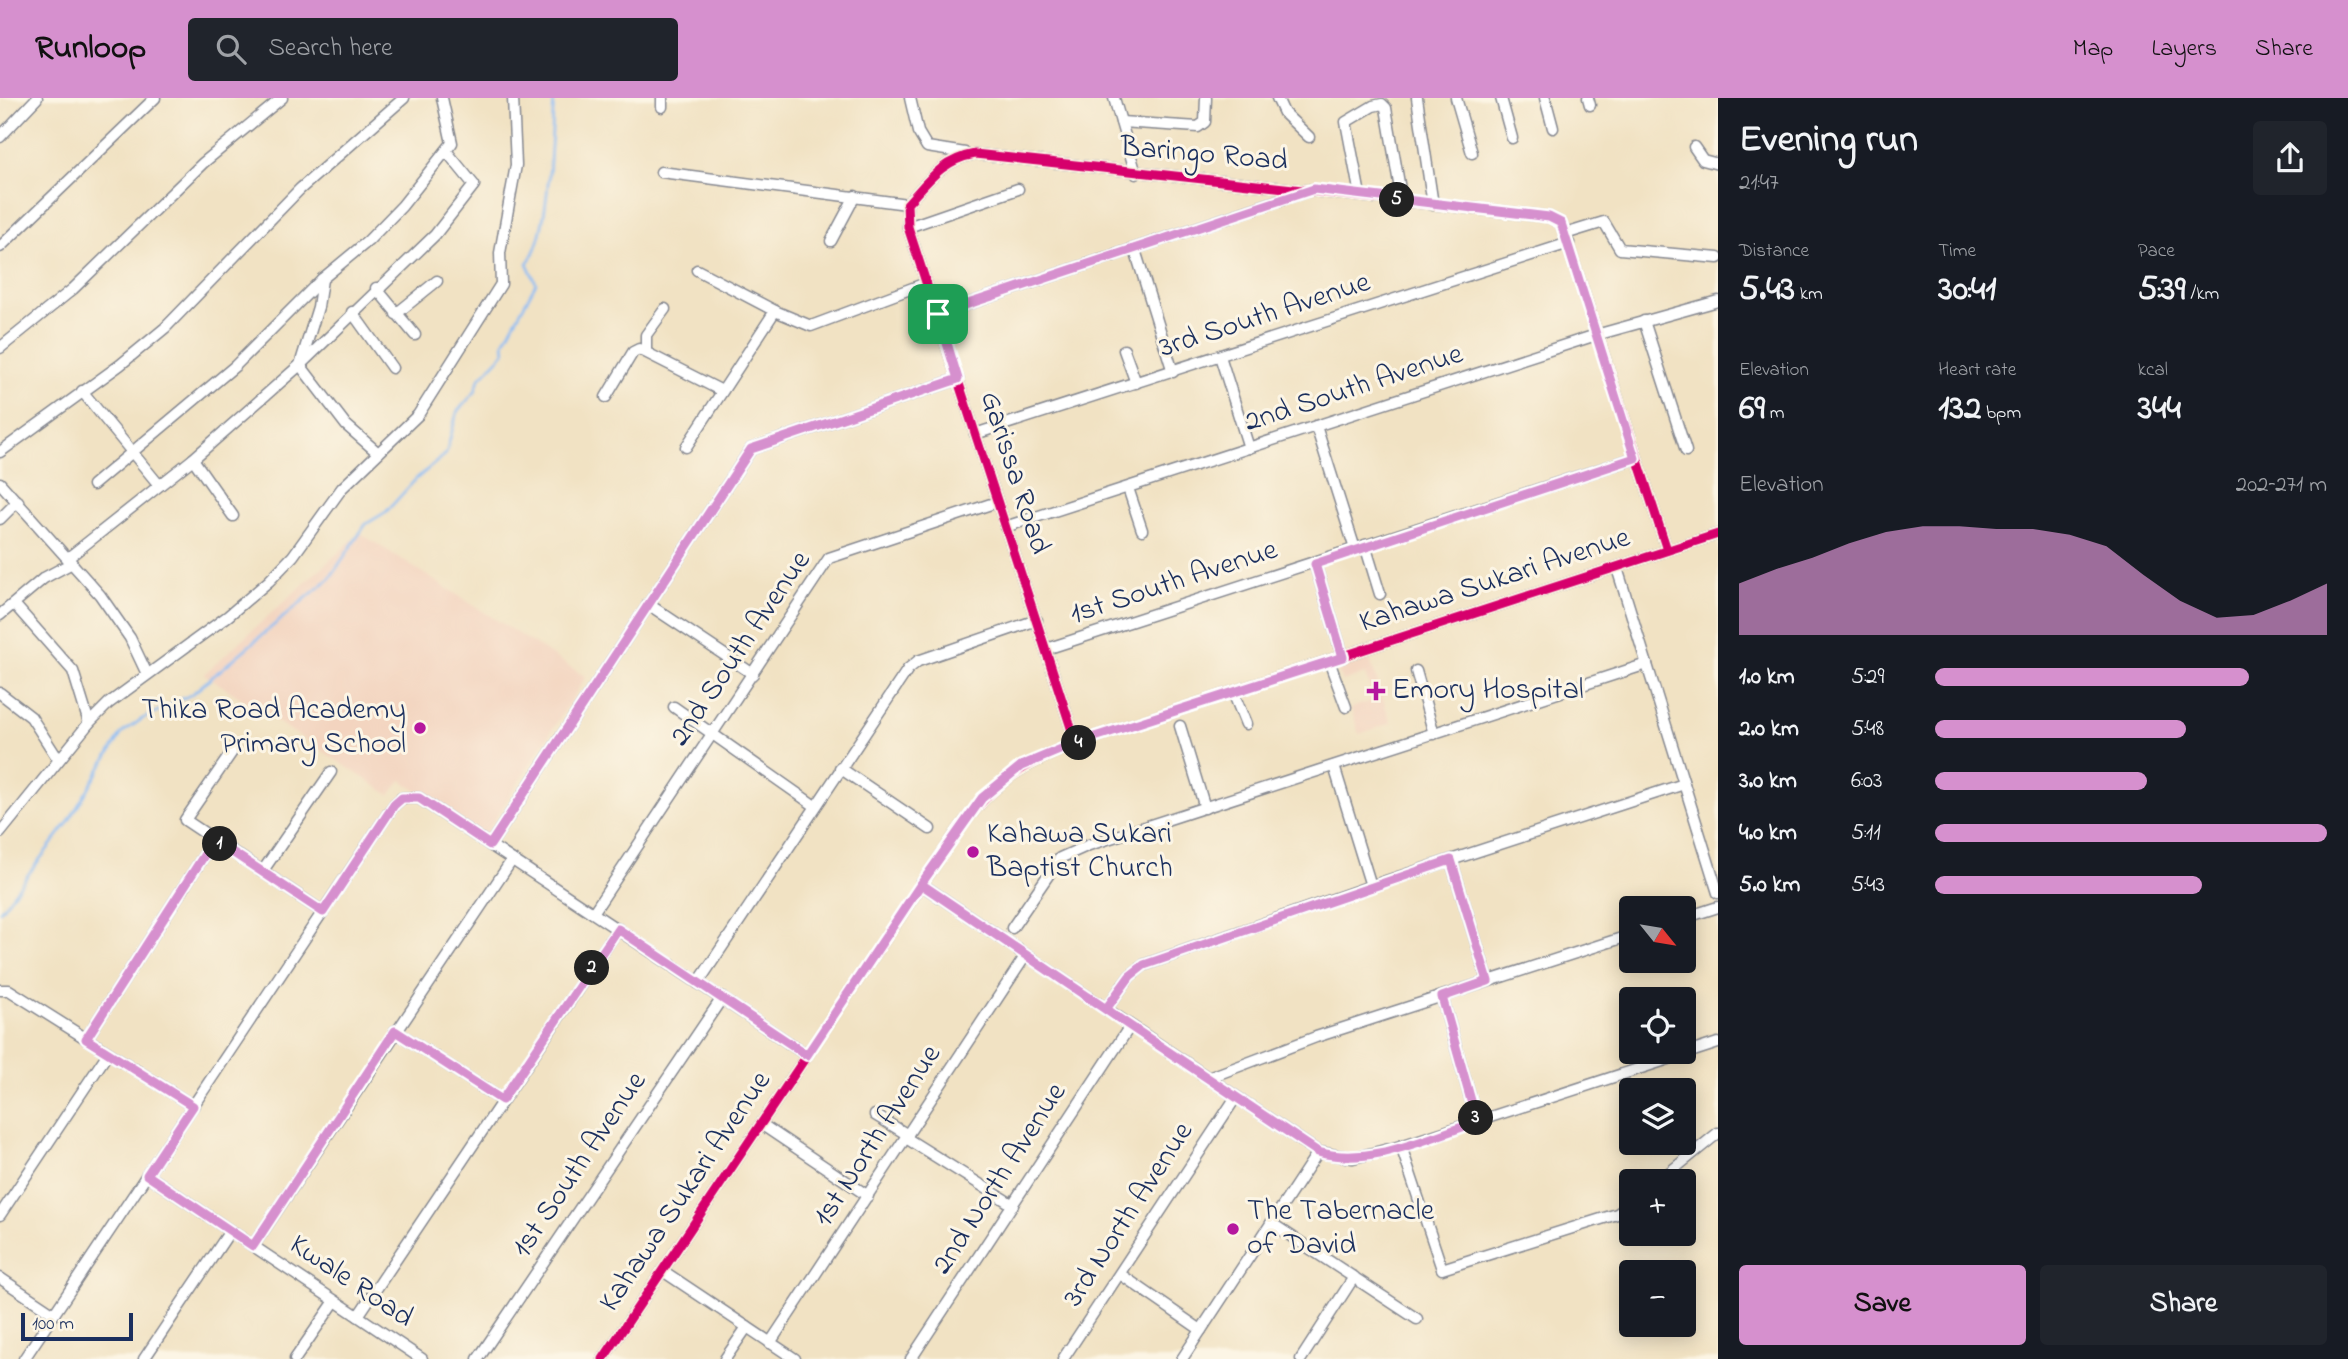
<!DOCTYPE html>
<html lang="en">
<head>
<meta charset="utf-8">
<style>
  :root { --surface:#171b24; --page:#20242c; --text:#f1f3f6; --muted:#9ea1a6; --accent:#d690ce }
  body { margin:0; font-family:"Indie Flower",sans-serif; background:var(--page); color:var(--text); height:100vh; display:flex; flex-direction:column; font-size:26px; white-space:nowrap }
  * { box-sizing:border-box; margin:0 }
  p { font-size:23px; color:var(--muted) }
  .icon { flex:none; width:38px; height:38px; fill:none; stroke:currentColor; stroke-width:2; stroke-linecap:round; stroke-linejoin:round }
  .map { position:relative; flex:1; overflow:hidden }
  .side { display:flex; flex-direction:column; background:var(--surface); width:630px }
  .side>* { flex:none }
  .needle { width:46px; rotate:120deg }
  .buttons { position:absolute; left:1619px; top:798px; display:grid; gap:14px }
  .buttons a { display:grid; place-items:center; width:77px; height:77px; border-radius:7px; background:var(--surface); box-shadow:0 4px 18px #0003; font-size:35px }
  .scale { position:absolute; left:21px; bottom:18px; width:112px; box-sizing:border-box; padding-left:7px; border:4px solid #1b2f5e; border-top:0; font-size:19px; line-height:24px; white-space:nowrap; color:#1b2f5e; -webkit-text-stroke:5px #fcf5e5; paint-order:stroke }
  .pin { position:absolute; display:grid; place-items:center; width:60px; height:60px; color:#fff; margin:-30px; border-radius:14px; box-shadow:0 4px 10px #0006 }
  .km { position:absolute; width:35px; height:35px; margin:-18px; border-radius:50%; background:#222; color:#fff; font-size:19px; line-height:35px; text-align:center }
  .round { display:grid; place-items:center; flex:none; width:74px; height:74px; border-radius:7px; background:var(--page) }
  .headline { display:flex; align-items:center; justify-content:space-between; height:119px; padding:0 21px }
  h1 { font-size:38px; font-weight:700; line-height:52px }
  .stats { display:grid; grid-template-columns:repeat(3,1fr); gap:10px; height:119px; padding:7px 21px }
  .stats div { display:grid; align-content:center }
  .stats b { font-size:35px; font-weight:700 }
  .stats small { font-size:19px; font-weight:400 }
  .stats p { font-size:19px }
  .chart { height:196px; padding:14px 21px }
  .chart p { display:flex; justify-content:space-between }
  .chart svg { width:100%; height:126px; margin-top:7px; fill:var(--accent); opacity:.7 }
  .cta { display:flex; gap:14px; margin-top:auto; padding:14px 21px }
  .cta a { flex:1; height:80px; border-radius:7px; background:var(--accent); color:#111; font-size:28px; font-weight:700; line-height:80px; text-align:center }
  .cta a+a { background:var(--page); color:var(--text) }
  ul { padding:0 21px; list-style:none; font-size:23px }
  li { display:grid; grid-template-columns:112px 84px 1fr; align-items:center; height:52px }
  li i { height:18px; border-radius:9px; background:var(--accent) }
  header { display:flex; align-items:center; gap:42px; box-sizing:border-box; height:98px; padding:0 35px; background:var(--accent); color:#111 }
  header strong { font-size:33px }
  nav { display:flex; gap:38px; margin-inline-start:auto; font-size:24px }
  .search { width:490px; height:63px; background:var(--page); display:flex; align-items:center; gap:18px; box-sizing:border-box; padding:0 24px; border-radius:7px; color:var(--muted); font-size:26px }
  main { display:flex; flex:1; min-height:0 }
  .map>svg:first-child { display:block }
  .built { fill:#f3d4bf }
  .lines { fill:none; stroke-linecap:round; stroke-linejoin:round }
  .stream { stroke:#88bbf6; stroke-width:2.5 }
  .minor-casing { stroke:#868890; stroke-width:13 }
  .minor { stroke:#fff; stroke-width:10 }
  .cycleway-casing { stroke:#fcf5e5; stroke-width:13 }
  .cycleway { stroke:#d6006c; stroke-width:9 }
  .route-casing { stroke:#fff; stroke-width:14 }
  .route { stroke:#d690ce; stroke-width:9 }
  .poi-dot { fill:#b5179e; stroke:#fcf5e5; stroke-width:2.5 }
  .labels { text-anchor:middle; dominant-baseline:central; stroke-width:6; stroke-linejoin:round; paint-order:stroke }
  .street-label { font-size:30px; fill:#1b2f5e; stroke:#fcf5e5 }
  .poi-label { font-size:30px; fill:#1b2f5e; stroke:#fcf5e5; text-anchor:start }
</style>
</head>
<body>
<header>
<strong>Runloop</strong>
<div class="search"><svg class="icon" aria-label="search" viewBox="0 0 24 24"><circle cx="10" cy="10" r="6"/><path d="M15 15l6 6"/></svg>Search here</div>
<nav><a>Map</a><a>Layers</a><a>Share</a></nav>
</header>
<main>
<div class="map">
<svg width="1718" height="1261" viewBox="0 0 1718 1261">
  <rect width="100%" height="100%" fill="#fcf5e5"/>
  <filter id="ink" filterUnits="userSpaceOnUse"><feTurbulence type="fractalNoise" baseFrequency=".0143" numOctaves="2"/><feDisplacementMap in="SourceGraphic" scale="14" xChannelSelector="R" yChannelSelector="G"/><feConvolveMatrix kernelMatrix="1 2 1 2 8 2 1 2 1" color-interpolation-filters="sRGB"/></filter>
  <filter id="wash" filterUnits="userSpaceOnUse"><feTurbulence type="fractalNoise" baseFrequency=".00686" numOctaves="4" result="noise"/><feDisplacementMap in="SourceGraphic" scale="28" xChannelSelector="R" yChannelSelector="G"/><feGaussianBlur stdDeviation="1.57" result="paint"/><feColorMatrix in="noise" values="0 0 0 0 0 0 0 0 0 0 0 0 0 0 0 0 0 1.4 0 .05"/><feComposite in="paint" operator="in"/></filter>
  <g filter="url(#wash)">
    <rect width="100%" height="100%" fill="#f1e2c3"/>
    <g class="built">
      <path d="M 360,435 L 586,579 L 484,738 L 401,682 L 390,697 L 204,576 Z"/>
      <path d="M 1368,556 L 1391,625 L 1359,636 L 1351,610 L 1374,602 L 1365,576 L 1342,584 L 1336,567 Z"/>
    </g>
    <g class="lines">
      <path class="stream" d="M 0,813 L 67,726 L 122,635 L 142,621 L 192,596 L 330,480 L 366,426 L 386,414 L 416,381 L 446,356 L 457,314 L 475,294 L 479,281 L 505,254 L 504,244 L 536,185 L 527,165 C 550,141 551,36 554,0"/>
    </g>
  </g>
  <g filter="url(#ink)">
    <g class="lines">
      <g class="minor-casing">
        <g id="minor">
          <path d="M 662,0 L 662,9"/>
          <path d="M 910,0 L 918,34 L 927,49 L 965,55"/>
          <path d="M 1114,0 L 1136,76"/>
          <path d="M 1277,0 L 1284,15 L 1309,39"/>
          <path d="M 1417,0 L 1433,107"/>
          <path d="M 1456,0 L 1472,55"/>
          <path d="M 1501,0 L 1512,40"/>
          <path d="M 1545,0 L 1553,30"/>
          <path d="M 1588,0 L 1590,7"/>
          <path d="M 1121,24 L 1198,29 L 1205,24 L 1206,0"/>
          <path d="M 0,39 L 37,0"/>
          <path d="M 1694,49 L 1703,62 L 1718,66"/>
          <path d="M 661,74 L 907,106"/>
          <path d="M 1360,97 L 1346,24 L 1373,8 L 1382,6 L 1386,10 L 1402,103"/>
          <path d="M 908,129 L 1018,91"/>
          <path d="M 1565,136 L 1604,124 L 1620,151 L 1718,160"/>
          <path d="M 831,143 L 855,98"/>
          <path d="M 0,149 L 155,0"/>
          <path d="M 1135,152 L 1173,274"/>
          <path d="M 697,172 L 775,213 L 811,228 L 926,185"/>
          <path d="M 322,181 L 318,209 L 300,267 L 346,327 L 377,354"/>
          <path d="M 376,190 L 415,237"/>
          <path d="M 352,214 L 392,270"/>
          <path d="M 396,216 L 437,183"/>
          <path d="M 938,216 L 1310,92"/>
          <path d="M 1644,223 L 1686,353"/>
          <path d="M 0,250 L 73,191 L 203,65 L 282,0"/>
          <path d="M 646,252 L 646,237 L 665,211"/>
          <path d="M 1124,252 L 1136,285"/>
          <path d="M 1220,258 L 1249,350"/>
          <path d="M 82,293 L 159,387"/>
          <path d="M 606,299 L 633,254 L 639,251 L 722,293"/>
          <path d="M 1316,328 L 1355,451"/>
          <path d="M 975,336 L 1569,145"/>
          <path d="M 686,349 L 775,213"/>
          <path d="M 0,354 L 120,267 L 165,230 L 300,91 L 404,0"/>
          <path d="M 193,361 L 233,418"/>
          <path d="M 0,385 L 100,497 L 130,540 L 147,576"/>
          <path d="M 93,387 L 235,268 L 322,181 L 368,143 L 402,108 L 452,45 L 442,0"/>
          <path d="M 1128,390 L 1142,432"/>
          <path d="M 0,421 L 18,403"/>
          <path d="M 1005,429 L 1596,237 L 1718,203"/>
          <path d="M 1365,447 L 1380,496"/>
          <path d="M 68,460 L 193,361 L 300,267 L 435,137 L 474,87 L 447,54"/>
          <path d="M 1315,466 L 1343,559"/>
          <path d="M 1617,470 L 1718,795"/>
          <path d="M 14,506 L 73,573 L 89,625"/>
          <path d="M 648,506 L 753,576"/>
          <path d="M 0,517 L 44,480 L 72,465"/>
          <path d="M 1046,551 L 1635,360"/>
          <path d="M 1329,563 L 1346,609"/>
          <path d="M 1416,573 L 1434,636"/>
          <path d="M 1233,594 L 1246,626"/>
          <path d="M 0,595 L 31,619 L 58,661"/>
          <path d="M 674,609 L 815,708"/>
          <path d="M 1180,628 L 1205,710"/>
          <path d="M 1076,645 L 908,129 L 907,106 C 929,82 942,62 975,56 L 1549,119 L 1561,125 L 1667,452"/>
          <path d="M 234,651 L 185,722 L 323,814"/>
          <path d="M 1334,668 L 1371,788"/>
          <path d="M 840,670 L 930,731"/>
          <path d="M 0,735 L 89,625 L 109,605 L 228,518 L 269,483 L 293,458 L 342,390 L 418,317 L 501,186 L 500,155 L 516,67 L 513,0"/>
          <path d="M 490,747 L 751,351 L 958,281"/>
          <path d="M 1451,762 L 1488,883"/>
          <path d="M 262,774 L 331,674"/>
          <path d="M 921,786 L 1318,1054 L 1353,1060 L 1401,1048 L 1718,945"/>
          <path d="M 593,815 L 829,460 L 997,404"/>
          <path d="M 1684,820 L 1718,809"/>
          <path d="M 1012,830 L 1060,760 L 1089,747 L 1647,566"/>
          <path d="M 698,885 L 908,571 L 918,563 L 1037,522"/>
          <path d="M 0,892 L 9,892 L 193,1008"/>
          <path d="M 1442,899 L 1477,1024"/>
          <path d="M 1106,911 L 1130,878 L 1144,867 L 1371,788 L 1684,686"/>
          <path d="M 395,933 L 502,1002"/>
          <path d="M 86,941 L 214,742"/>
          <path d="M 1208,980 L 1316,939 L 1631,837"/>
          <path d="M 875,1017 L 908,1037"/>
          <path d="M 761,1026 L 868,1098"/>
          <path d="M 906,1040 L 1013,1107"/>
          <path d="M 1401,1048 L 1442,1171 L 1617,1116 L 1631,1106"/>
          <path d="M 147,1077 L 422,1261"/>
          <path d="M 1659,1083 L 1718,1035"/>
          <path d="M 0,1117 L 108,955"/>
          <path d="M 1271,1125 L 1417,1221"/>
          <path d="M 253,1148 L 512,762"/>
          <path d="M 663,1173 L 795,1261"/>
          <path d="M 1120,1176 L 1201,1232"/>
          <path d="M 0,1180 L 54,1216"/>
          <path d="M 358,1218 L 618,831"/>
          <path d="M 770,1245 L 1026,857"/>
          <path d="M 24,1261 L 394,707 L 402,700 L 419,700 L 807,957"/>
          <path d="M 144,1261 L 230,1133"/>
          <path d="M 295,1261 L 335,1203"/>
          <path d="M 478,1261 L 722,900"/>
          <path d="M 603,1261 L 959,731 C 998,680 1018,670 1076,645 L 1718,436"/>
          <path d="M 725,1261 L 747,1229"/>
          <path d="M 911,1261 L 1130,928"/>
          <path d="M 1063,1261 L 1236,999"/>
          <path d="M 1182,1261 L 1318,1054"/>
          <path d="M 1301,1261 L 1354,1179"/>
        </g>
      </g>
      <use href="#minor" class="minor"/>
      <g class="cycleway-casing">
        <g id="cycleway">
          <path d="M 1076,645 L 908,129 L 907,106 C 929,82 942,62 975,56 L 1549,119 L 1561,125 L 1667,452"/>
          <path d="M 603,1261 L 959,731 C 998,680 1018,670 1076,645 L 1718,436"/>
        </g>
      </g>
      <use href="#cycleway" class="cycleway"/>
    </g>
  </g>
  <g class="lines" filter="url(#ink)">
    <g class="route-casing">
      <path id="route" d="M 938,216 L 958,281 L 751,351 L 490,747 L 419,700 L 402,700 L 394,707 L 323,814 L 214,742 L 86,941 L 193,1008 L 147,1077 L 253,1148 L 395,933 L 502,1002 L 618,831 L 807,957 L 921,786 C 991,834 1061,881 1130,928 L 1318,1054 C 1370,1069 1427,1040 1477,1024 L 1442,899 L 1488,883 L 1451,762 L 1144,867 L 1130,878 L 1106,911 C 1045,870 983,828 921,786 L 982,700 L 1021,668 L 1076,645 L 1343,559 L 1315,466 L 1635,360 L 1561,125 L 1549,119 L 1314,91 L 938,216"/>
    </g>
    <use href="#route" class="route"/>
  </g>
  <g class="poi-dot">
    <path d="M1372.5 582.5h7v7h7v7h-7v7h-7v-7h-7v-7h7z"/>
    <circle cx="420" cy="630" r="7"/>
    <circle cx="973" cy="754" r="7"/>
    <circle cx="1233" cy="1131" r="7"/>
  </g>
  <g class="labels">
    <g class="street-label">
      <text transform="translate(1204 57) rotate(5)">Baringo Road</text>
      <text transform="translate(1265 218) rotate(-18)">3rd South Avenue</text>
      <text transform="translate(1354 291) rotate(-18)">2nd South Avenue</text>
      <text transform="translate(1014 375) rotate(72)">Garissa Road</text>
      <text transform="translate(1495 483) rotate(-18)">Kahawa Sukari Avenue</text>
      <text transform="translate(1174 485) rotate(-18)">1st South Avenue</text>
      <text transform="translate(741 551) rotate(-56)">2nd South Avenue</text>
      <text transform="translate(878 1038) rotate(-57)">1st North Avenue</text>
      <text transform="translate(580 1067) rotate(-56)">1st South Avenue</text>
      <text transform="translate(1000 1081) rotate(-57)">2nd North Avenue</text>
      <text transform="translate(686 1094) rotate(-56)">Kahawa Sukari Avenue</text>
      <text transform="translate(1129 1117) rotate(-57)">3rd North Avenue</text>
      <text transform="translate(351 1184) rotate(34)">Kwale Road</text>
    </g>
    <g class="poi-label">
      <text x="1392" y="593">Emory Hospital</text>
      <text x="406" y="613" text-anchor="end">Thika Road Academy<tspan x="406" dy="34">Primary School</tspan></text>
      <text x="987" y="737">Kahawa Sukari<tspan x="987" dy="34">Baptist Church</tspan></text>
      <text x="1247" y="1114">The Tabernacle<tspan x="1247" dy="34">of David</tspan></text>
    </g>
  </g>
</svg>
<div class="buttons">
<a><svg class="needle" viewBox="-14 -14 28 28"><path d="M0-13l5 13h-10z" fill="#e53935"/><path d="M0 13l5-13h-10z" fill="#9ea1a6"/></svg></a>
<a><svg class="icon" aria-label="locate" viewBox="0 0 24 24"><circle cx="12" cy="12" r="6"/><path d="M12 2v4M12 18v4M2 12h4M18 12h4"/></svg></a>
<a><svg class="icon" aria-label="layers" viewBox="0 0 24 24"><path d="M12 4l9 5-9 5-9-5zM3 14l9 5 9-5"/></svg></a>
<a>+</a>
<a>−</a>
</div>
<div class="scale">100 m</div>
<div class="pin" style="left:938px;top:216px;background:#1e9e55"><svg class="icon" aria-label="arrive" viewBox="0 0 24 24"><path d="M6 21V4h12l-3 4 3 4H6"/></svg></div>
<b class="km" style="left:220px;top:746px">1</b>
<b class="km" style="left:592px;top:870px">2</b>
<b class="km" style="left:1476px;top:1020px">3</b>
<b class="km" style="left:1079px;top:645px">4</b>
<b class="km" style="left:1397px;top:102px">5</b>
</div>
<section class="side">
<div class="headline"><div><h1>Evening run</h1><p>21:47</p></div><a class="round"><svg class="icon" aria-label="share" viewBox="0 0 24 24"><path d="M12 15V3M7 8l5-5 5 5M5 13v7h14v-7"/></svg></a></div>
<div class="stats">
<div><p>Distance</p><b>5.43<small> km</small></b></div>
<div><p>Time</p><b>30:41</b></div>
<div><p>Pace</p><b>5:39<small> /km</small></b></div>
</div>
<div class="stats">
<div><p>Elevation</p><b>69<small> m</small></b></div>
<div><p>Heart rate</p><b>132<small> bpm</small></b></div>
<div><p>kcal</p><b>344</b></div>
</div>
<div class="chart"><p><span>Elevation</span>202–271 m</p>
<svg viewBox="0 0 160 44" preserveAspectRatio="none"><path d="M0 44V26L10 21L20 17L30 12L40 8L50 6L60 6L70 7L80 7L90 9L100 13L110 23L120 32L130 38L140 37L150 32L160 26V44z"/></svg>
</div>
<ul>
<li><b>1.0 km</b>5:29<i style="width:80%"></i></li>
<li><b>2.0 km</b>5:48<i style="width:64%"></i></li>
<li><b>3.0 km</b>6:03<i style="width:54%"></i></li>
<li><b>4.0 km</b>5:11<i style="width:100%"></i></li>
<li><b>5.0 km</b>5:43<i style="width:68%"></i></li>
</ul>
<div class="cta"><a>Save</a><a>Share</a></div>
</section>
</main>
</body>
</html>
